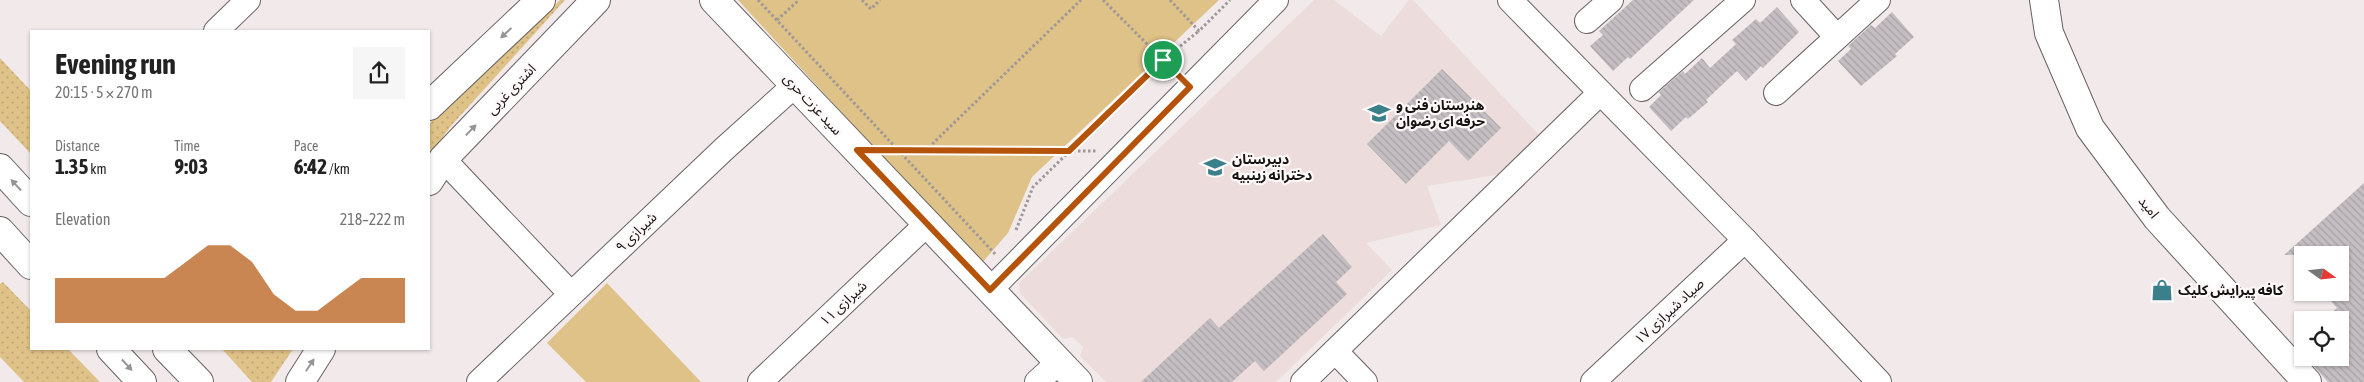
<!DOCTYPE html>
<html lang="en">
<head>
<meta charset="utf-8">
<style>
  :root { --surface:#fff; --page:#f6f6f6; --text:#222; --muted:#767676; --accent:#b45309 }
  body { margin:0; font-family:"Asap Condensed","Noto Sans Arabic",sans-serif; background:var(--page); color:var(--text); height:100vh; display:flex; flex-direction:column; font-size:19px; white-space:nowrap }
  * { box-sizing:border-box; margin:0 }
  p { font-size:16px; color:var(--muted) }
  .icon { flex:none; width:28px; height:28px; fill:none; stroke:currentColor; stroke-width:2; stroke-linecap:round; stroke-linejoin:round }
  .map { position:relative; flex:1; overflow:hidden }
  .panel { position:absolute; left:30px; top:30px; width:400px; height:320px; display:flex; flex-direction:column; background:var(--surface); border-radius:0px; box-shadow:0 1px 4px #0004 }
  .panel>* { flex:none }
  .needle { width:32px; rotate:105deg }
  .buttons { position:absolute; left:2294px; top:246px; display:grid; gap:10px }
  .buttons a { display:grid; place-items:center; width:55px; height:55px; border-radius:0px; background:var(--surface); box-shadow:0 1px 4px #0004; font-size:25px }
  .pin { position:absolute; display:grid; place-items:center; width:42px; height:42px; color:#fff; margin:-21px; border:2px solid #fff; border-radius:50%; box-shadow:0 1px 5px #0007 }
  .round { display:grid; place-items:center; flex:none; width:52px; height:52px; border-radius:0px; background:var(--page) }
  .head { display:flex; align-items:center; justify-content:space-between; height:85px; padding:0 25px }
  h1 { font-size:28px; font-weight:700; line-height:38px }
  .figures { display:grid; grid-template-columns:repeat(3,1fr); gap:8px; height:85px; padding:5px 25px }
  .figures div { display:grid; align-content:center }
  .figures b { font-size:21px; font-weight:700 }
  .figures small { font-size:14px; font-weight:400 }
  .figures p { font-size:14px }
  .chart { height:140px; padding:10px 25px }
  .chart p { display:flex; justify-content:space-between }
  .chart svg { width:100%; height:90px; margin-top:5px; fill:var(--accent); opacity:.7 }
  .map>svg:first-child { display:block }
  .built { fill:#ecdcdc }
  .grass { fill:url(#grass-dots) }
  .green { fill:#dfc287 }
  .building { fill:url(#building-back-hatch) }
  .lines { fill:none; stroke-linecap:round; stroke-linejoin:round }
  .minor-casing { stroke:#686161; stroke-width:26 }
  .tertiary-casing { stroke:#686161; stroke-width:30 }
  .secondary-casing { stroke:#686161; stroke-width:30 }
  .path { stroke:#9e9898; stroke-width:3; stroke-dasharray:2.5 2.5; stroke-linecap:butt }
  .minor { stroke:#fff; stroke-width:24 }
  .tertiary { stroke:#fff; stroke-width:28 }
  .secondary { stroke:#fff; stroke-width:28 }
  .oneway { fill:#969595 }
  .route-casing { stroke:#fff; stroke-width:10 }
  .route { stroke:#b45309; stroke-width:6 }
  .labels { text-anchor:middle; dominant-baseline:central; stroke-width:4.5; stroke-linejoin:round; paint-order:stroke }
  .street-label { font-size:14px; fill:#161313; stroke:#fef8f8 }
  .poi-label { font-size:14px; font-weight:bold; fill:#161313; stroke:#fef8f8; text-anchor:start }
</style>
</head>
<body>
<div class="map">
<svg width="2364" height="382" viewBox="0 0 2364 382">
  <defs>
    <pattern id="grass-dots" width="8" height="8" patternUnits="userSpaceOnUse" patternTransform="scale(1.25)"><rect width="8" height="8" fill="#dfc287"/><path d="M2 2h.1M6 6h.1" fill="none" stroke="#bfa674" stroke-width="1.8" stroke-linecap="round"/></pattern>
    <pattern id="building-back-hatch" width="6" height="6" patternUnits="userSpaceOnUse" patternTransform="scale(1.25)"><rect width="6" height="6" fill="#c4bdc1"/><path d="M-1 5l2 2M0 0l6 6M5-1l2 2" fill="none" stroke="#a8a2a5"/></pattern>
  </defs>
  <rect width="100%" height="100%" fill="#f2eaea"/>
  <path class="built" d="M 1314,0 L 1334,0 L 1381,36 L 1409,0 L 1413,0 L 1540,136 L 1497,175 L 1427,186 L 1441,225 L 1366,243 L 1392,270 L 1276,382 L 1106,382 L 1080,356 L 1083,347 L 1073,337 L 1063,339 L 1020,293 L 1019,283 Z"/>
  <g class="grass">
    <path d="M 560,0 L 565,0 L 450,127 L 429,157 L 429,124 Z"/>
    <path d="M 0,58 L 31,91 L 31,154 L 0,121 Z"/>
    <path d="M 3,282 L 31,311 L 31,349 L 68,349 L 100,382 L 24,382 L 0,357 L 0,284 Z"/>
    <path d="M 222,349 L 293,349 L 271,382 L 252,382 Z"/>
  </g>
  <g class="green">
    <path d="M 738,0 L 1219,0 L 1032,177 L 1008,233 L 981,264 Z"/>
    <path d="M 607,283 L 701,382 L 586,382 L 547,343 Z"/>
  </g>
  <g class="building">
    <path d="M 1633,0 L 1694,0 L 1630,59 L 1628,57 L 1613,71 L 1590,46 L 1603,35 L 1599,31 Z"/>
    <path d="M 1777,7 L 1799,32 L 1763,68 L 1761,66 L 1746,81 L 1737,71 L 1706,100 L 1708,102 L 1688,119 L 1686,117 L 1671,131 L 1649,107 L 1661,95 L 1659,92 L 1683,71 L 1685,74 L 1702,58 L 1710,68 L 1736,44 L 1732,40 L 1756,19 L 1760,23 Z"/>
    <path d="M 1892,12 L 1914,37 L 1895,54 L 1897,56 L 1861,86 L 1838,61 L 1851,49 L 1848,46 L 1871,25 L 1875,28 Z"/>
    <path d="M 1442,69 L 1501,128 L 1468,161 L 1449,141 L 1406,184 L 1367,144 Z"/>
    <path d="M 2364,183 L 2364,382 L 2328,382 L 2306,358 L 2340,358 L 2340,320 L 2324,320 L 2337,308 L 2323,292 L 2340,292 L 2340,255 L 2284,255 Z"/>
    <path d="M 1323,234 L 1352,267 L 1336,282 L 1347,294 L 1264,371 L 1255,361 L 1232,382 L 1141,382 L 1210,318 L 1219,328 Z"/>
  </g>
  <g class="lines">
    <g class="minor-casing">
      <g id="minor">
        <path d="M 1510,0 L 1745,240 L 1879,382"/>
        <path d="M 1803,0 L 1837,37"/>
        <path d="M 1587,21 L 1611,0"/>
        <path d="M 216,31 L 248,0"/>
        <path d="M 1642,89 L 1743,0"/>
        <path d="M 1776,93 L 1878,0"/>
        <path d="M 443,159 L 571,294"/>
        <path d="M 990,290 L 1276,0"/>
        <path d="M 1335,351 L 1365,382"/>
        <path d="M 479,382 L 724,149 L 795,85"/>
        <path d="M 760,382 L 927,224"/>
        <path d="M 1037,382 L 1059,362"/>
        <path d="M 1303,382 L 1600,93"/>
        <path d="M 1593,382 L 1745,240"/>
      </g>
    </g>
    <g class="tertiary-casing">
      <g id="tertiary">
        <path d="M 714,0 L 1078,382"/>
        <path d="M 2044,0 L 2049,33 L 2090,128 L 2157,218 L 2307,382"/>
        <path d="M 429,106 L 541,0"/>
        <path d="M 429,181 L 443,159 L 596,0"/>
        <path d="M 300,382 L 321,349"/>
      </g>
    </g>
    <g class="secondary-casing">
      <g id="secondary">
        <path d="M 0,168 L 31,202"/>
        <path d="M 0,231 L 31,265"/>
        <path d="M 111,349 L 142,382"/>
        <path d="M 167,349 L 199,382"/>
      </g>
    </g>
    <g class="path">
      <path d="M 758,0 L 996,255"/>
      <path d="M 862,0 L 871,9 L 880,0"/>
      <path d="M 1103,0 L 1175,72"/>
      <path d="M 1170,0 L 1199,31 L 1230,0"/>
      <path d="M 777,20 L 799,0"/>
      <path d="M 898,150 L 1096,151"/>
      <path d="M 925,151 L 1081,0"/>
      <path d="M 1016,230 L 1033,187 L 1163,60 L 1199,31"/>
    </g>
    <use href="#minor" class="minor"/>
    <use href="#tertiary" class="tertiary"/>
    <use href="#secondary" class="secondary"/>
  </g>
  <defs><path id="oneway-solid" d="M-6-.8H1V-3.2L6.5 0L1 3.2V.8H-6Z" transform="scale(1.25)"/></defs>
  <g class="oneway">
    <use href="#oneway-solid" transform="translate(506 33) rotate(137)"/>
    <use href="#oneway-solid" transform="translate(471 130) rotate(-46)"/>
    <use href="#oneway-solid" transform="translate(16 185) rotate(-133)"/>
    <use href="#oneway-solid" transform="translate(127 365) rotate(47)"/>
    <use href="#oneway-solid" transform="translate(310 365) rotate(-57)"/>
  </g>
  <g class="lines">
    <g class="route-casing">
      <path id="route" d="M 1163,60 L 1190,87 L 990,290 L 857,150 L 1069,151 Z"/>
    </g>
    <use href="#route" class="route"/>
  </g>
  <defs>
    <g id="school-bare" transform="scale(1.725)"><path d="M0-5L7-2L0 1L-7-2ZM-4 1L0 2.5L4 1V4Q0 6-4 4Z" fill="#3a808b" stroke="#fef8f8" stroke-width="2.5" paint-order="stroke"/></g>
    <g id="shop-bare" transform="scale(1.725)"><path d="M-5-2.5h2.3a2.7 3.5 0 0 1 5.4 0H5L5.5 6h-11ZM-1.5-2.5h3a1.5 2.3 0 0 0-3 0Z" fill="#3a808b" stroke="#fef8f8" stroke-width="2.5" paint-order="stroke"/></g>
  </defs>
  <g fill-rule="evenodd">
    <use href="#school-bare" x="1379" y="113"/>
    <use href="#school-bare" x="1215" y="167"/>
    <use href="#shop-bare" x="2162" y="290"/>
  </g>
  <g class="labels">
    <g class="street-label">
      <text transform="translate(511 89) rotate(-46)">اشتری غربی</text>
      <text transform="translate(813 104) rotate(47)">سید عزت حری</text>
      <text transform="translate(2149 207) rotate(52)">امید</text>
      <text transform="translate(636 232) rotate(-44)">شیرازی ۹</text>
      <text transform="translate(843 303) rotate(-43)">شیرازی ۱۱</text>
      <text transform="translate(1669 311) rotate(-43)">صیاد شیرازی ۱۷</text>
    </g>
    <g class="poi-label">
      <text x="1396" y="105">هنرستان فنی و<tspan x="1396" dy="16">حرفه ای رضوان</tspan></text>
      <text x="1232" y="159">دبیرستان<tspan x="1232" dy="16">دخترانه زینبیه</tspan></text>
      <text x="2178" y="290">کافه پیرایش کلیک</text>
    </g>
  </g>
</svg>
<div class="buttons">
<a><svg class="needle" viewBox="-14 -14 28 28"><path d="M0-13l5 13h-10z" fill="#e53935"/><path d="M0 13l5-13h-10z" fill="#767676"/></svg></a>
<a><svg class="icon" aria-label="locate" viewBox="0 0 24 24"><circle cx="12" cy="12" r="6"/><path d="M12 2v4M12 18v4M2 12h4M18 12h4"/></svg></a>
</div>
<div class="pin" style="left:1163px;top:60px;background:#1e9e55"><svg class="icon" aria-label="arrive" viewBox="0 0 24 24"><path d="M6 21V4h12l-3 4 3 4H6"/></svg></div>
<section class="panel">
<div class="head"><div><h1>Evening run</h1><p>20:15 · 5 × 270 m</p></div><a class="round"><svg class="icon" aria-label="share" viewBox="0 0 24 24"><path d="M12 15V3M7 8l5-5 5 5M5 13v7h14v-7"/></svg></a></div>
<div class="figures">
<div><p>Distance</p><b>1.35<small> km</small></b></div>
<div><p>Time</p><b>9:03</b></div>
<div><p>Pace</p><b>6:42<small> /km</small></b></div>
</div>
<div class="chart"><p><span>Elevation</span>218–222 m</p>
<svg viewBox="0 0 160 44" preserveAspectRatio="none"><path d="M0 44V22L10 22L20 22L30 22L40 22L50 22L60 14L70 6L80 6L90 14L100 30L110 38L120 38L130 30L140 22L150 22L160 22V44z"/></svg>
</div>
</section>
</div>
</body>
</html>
